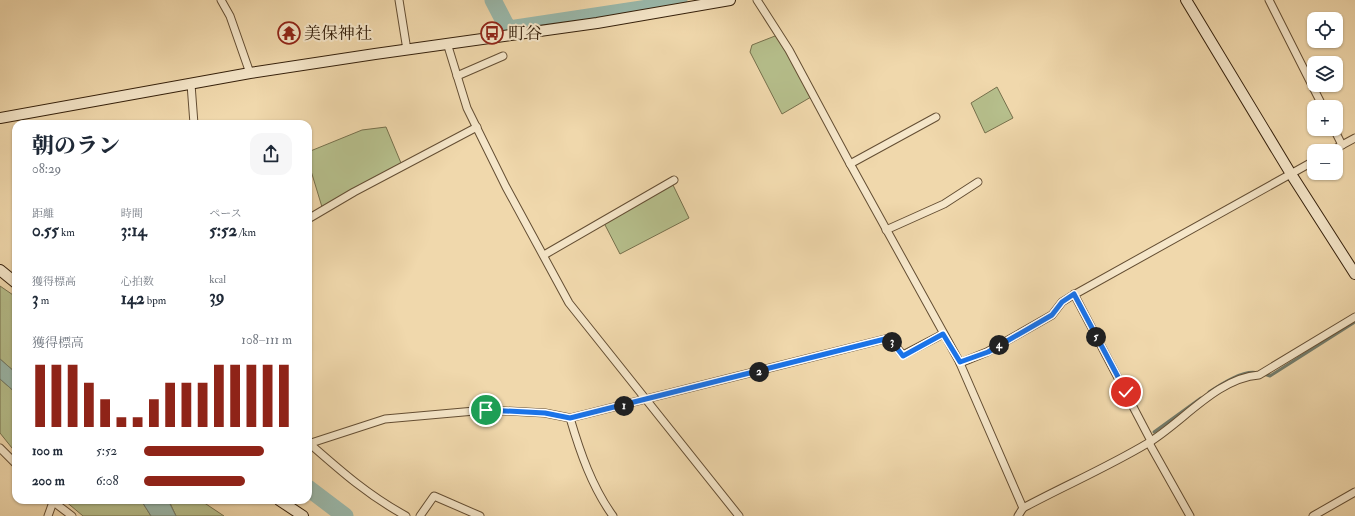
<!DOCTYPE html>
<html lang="ja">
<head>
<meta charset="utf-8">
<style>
  :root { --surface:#fff; --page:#f6f6f7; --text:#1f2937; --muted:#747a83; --accent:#8f2418 }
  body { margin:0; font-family:"IM FELL Double Pica","Noto Serif JP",serif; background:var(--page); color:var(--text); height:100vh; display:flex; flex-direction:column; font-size:15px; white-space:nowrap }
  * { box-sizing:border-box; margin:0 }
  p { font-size:13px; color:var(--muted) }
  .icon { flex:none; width:22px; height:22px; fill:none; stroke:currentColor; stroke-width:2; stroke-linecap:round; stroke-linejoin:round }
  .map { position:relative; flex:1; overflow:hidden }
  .drawer { position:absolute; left:12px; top:120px; width:300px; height:384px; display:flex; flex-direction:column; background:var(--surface); border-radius:12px; box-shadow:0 1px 3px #0004 }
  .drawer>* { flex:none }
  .fabs { position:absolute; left:1307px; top:12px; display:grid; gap:8px }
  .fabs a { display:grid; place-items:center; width:36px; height:36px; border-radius:8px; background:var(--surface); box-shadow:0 1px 3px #0004; font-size:20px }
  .pin { position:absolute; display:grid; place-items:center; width:34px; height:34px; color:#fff; margin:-17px; border:2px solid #fff; border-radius:50%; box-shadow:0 1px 4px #0007 }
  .km { position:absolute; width:20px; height:20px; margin:-10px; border-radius:50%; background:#222; color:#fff; font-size:11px; line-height:20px; text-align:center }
  .round { display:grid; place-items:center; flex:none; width:42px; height:42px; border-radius:12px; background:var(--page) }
  .headline { display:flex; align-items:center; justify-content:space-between; height:68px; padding:0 20px }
  h1 { font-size:22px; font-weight:800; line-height:30px }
  .figures { display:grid; grid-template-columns:repeat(3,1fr); gap:6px; height:68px; padding:4px 20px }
  .figures div { display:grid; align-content:center }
  .figures b { font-size:17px; font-weight:800 }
  .figures small { font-size:11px; font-weight:400 }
  .figures p { font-size:11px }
  .chart { height:112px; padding:8px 20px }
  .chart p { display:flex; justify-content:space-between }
  .chart svg { width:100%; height:72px; margin-top:4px; stroke:var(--accent); stroke-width:6 }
  ul { padding:0 20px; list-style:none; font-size:13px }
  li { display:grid; grid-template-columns:64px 48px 1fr; align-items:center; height:30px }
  li i { height:10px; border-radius:5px; background:var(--accent) }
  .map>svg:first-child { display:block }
  .green { fill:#b6bf8c; stroke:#76704c }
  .water { fill:#9ab9ac; stroke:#727c6c }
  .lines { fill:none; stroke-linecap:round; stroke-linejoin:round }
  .stream { stroke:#727c6c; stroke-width:3 }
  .river { stroke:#9ab9ac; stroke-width:17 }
  .street-casing { stroke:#644e33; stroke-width:9 }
  .secondary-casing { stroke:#35200b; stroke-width:12 }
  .street { stroke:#f5e6c9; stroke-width:7 }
  .secondary { stroke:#f5e6c9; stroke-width:10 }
  .route-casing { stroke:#fff; stroke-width:8 }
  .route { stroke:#1a73e8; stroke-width:5 }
  .labels { text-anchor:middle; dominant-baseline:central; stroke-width:4; stroke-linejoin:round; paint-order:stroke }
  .poi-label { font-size:17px; fill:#35200b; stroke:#f5e6c9; text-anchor:start }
</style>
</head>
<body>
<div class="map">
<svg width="1355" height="516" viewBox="0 0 1355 516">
  <rect width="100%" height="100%" fill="#f0d8ac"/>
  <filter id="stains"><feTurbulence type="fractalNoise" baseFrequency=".005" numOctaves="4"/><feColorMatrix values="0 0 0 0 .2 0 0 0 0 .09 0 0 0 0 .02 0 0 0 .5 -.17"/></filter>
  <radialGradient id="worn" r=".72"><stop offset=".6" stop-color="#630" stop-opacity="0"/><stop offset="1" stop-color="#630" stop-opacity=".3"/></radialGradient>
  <g class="green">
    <path d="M 775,36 L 780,41 L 811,97 L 782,114 L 750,52 L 752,45 Z"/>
    <path d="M 997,87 L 1013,118 L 985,133 L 971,103 Z"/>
    <path d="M 386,127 L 401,163 L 322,207 L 308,161 L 308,152 L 362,130 Z"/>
    <path d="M 672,183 L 689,218 L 620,254 L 604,223 Z"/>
    <path d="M 0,286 L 16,297 L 16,373 L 0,359 Z"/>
    <path d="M 0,379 L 16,393 L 16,453 L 0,433 Z"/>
    <path d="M 64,500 L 141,500 L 151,516 L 83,516 Z"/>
    <path d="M 171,500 L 200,500 L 224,516 L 176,516 L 170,503 Z"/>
  </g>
  <g class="water">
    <path d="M 0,359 L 16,373 L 16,393 L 0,379 Z"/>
    <path d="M 141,500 L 171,500 L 170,504 L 176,516 L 151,516 Z"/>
  </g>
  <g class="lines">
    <g class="stream">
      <path d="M 1264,374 L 1270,376 L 1355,322"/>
      <path d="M 1209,392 C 1221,384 1244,369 1258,373"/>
      <path d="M 1154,432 L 1201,398"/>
    </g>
    <g class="river">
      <path d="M 493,0 L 508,29 L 661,6 L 679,0"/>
      <path d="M 308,488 L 345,516"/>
    </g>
    <g class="street-casing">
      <g id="street">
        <path d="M 221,0 L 230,16 L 250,73"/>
        <path d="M 399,0 L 407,50"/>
        <path d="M 757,0 L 789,50 L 848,160 L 959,361 L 1023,508"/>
        <path d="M 1269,0 L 1323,107"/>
        <path d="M 447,43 L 467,108 L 506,187 L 569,303 L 739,516"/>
        <path d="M 457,76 L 503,56"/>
        <path d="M 191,84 L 194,124"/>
        <path d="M 1334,129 L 1342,145"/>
        <path d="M 1331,151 L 1355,138"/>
        <path d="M 850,164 L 936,117"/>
        <path d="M 308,219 L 354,192 L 477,127"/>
        <path d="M 886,230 L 944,204 L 978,182"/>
        <path d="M 544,255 L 674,180"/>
        <path d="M 1074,294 L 1151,441"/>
        <path d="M 960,363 L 987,352 L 1052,315 L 1062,302 L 1070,297 L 1314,161"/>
        <path d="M 570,418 C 580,452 592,487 613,516"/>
        <path d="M 309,443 C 342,472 368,495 406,516"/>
        <path d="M 1149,443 L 1190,516"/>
        <path d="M 308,444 L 385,419 L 486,410 L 545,413 L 570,418 L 889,338 L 903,355 L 943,334"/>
        <path d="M 0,448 L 16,464"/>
        <path d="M 51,500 L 72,516"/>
        <path d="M 48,516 L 53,502"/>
        <path d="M 420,516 L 434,496 L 480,516"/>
        <path d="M 1018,516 L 1023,508 C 1064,486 1108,467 1148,443 C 1183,422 1217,378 1259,375 L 1355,317"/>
        <path d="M 1313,516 L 1355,492"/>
      </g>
    </g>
    <g class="secondary-casing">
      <g id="secondary">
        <path d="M 1186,0 L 1291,174 L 1355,274"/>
        <path d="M 0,118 L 250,73 L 375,54 L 597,23 L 730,0"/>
        <path d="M 0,270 L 16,283"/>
        <path d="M 279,500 L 303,516"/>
      </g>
    </g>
    <use href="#street" class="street"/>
    <use href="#secondary" class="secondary"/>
  </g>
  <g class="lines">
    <g class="route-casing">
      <path id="route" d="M 486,410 L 545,413 L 570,418 L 889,338 L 903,356 L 943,334 L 960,362 L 988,352 L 1052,315 L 1062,302 L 1074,294 L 1126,392"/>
    </g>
    <use href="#route" class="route"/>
  </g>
  <defs>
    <g id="temple-ring" transform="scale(1.15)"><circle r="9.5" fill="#f5e6c9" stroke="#8f2418" stroke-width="1.5"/><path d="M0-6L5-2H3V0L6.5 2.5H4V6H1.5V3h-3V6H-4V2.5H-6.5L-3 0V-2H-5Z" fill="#8f2418"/></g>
    <g id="bus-ring" transform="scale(1.15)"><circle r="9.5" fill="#f5e6c9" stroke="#8f2418" stroke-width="1.5"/><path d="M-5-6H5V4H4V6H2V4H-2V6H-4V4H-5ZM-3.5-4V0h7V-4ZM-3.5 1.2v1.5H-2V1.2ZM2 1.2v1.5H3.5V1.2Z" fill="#8f2418"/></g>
  </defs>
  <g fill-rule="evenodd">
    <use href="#temple-ring" x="289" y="33"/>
    <use href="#bus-ring" x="492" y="33"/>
  </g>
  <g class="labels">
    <g class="poi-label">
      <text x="304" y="33">美保神社</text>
      <text x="508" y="33">町谷</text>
    </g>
  </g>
  <rect width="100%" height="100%" filter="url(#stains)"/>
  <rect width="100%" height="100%" fill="url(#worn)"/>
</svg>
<div class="fabs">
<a><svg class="icon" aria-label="locate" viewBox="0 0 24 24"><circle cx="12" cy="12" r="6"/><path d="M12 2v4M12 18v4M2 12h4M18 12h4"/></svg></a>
<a><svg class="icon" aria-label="layers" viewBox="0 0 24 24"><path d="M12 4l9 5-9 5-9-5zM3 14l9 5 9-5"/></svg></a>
<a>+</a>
<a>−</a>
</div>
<div class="pin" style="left:486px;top:410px;background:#1e9e55"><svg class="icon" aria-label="arrive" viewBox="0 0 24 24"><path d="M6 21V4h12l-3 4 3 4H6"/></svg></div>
<div class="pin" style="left:1126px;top:392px;background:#d93025"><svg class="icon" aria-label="check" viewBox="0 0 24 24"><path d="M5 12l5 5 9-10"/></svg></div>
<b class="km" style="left:624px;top:406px">1</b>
<b class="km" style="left:759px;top:372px">2</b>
<b class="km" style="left:892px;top:342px">3</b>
<b class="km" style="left:999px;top:345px">4</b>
<b class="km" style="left:1096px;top:337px">5</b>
<section class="drawer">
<div class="headline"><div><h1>朝のラン</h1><p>08:29</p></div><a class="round"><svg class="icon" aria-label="share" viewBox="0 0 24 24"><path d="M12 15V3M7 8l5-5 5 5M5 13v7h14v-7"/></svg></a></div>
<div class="figures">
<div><p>距離</p><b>0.55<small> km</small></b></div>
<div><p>時間</p><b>3:14</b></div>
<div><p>ペース</p><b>5:52<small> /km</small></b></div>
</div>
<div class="figures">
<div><p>獲得標高</p><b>3<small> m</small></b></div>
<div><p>心拍数</p><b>142<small> bpm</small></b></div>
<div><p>kcal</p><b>39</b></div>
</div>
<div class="chart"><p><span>獲得標高</span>108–111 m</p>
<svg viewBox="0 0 160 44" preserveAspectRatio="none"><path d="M5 44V6M15 44V6M25 44V6M35 44V17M45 44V27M55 44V38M65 44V38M75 44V27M85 44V17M95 44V17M105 44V17M115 44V6M125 44V6M135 44V6M145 44V6M155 44V6"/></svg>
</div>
<ul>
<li><b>100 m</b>5:52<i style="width:81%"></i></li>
<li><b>200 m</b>6:08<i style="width:68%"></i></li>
</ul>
</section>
</div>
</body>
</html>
